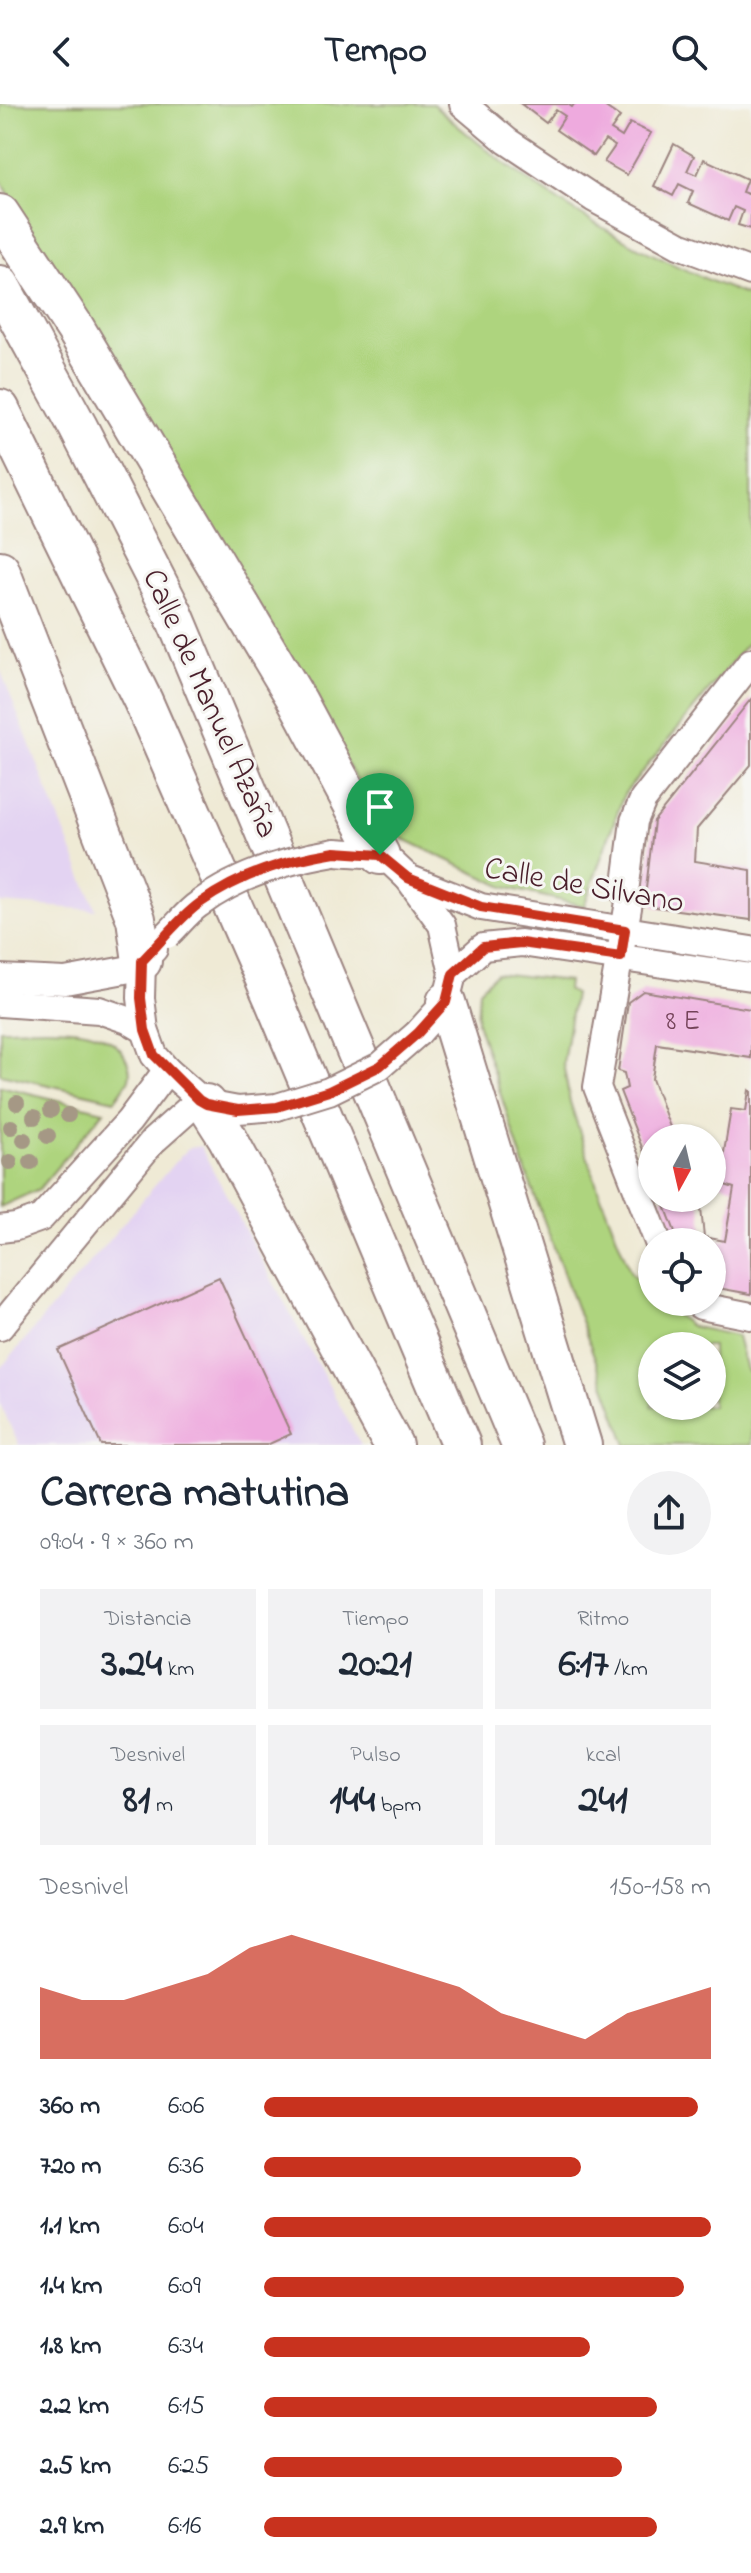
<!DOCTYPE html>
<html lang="es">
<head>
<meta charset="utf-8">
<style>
  :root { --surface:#fff; --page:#f2f2f3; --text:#1f2937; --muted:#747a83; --accent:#c8321e }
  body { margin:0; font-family:"Indie Flower",sans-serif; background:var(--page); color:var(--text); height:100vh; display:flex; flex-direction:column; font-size:30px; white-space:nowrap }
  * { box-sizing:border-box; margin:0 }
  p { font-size:26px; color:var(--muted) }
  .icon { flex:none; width:44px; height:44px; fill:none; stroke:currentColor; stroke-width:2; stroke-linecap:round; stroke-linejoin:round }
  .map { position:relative; height:1341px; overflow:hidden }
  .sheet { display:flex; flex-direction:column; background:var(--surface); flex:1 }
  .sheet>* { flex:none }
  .needle { width:52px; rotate:188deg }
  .buttons { position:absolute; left:638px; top:1020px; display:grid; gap:16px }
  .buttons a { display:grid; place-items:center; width:88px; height:88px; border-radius:50%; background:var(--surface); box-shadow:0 2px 6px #0004; font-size:40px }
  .pin { position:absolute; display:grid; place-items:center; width:68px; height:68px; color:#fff; margin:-82px -34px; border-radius:50% 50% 50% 0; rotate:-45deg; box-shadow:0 0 8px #0007 }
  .pin .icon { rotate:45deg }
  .round { display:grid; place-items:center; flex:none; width:84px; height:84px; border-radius:42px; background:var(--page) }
  .overview { display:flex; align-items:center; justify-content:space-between; height:136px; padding:0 40px }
  h1 { font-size:44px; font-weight:700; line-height:60px }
  .stats { display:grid; grid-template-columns:repeat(3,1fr); gap:12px; height:136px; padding:8px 40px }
  .stats div { display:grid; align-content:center; border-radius:0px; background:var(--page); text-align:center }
  .stats b { font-size:40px; font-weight:700 }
  .stats small { font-size:22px; font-weight:400 }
  .stats p { font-size:22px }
  .chart { height:224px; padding:16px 40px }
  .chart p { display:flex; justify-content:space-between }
  .chart svg { width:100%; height:144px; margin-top:8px; fill:var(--accent); opacity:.7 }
  ul { padding:0 40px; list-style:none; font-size:26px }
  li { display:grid; grid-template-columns:128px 96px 1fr; align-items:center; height:60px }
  li i { height:20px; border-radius:10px; background:var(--accent) }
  header { display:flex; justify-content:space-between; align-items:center; height:104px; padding:0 40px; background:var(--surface); font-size:36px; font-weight:700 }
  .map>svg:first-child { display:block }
  .built { fill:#e3d3f2 }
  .green { fill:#aed47e; stroke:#7c7a54; stroke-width:2; fill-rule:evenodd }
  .building { fill:#eeaade }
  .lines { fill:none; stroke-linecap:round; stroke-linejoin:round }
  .minor-casing { stroke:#9c8480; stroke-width:30 }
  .highway-casing { stroke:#9c8480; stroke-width:42 }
  .minor { stroke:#fff; stroke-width:26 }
  .highway { stroke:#fff; stroke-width:38 }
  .minor-bridge-casing { stroke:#9c8480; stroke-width:30; stroke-linecap:butt }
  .minor-bridge { stroke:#fff; stroke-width:26 }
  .tree { fill:#a59885 }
  .route-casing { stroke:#fff; stroke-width:16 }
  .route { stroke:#c8321e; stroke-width:10 }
  .labels { text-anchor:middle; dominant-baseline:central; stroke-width:6; stroke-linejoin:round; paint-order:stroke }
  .number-label { font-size:28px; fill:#734258 }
  .street-label { font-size:32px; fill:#4a1f2b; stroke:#f6f6f2 }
</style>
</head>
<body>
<header><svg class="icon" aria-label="back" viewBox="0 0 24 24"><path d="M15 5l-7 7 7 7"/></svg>Tempo<svg class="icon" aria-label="search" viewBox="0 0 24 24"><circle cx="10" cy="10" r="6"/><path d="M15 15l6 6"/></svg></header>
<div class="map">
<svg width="751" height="1341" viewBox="0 0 751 1341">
  <rect width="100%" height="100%" fill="#f6f6f2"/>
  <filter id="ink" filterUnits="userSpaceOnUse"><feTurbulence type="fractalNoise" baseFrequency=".0125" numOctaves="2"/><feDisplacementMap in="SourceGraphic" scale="16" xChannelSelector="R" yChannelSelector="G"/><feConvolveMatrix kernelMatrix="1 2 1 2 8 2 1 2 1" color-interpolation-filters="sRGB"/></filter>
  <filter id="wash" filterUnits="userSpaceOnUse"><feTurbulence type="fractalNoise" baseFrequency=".006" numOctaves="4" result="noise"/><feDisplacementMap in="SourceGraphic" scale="32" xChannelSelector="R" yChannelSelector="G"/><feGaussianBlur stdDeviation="1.8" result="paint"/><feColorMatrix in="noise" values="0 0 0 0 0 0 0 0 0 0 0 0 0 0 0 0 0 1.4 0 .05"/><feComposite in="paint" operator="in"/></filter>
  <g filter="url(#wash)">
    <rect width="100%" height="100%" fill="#efead5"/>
    <g class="built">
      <path d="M 0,565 L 60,717 L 96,806 L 0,799 Z"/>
      <path d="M 200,1042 L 361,1341 L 19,1341 L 0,1300 L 0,1265 L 174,1059 L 189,1044 Z"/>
    </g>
    <g class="green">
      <path d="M 0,0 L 433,0 C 526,85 633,149 751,193 L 751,535 L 624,690 L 584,802 L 504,783 L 387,727 L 0,75 Z"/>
      <path d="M 496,869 L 568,877 L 567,886 L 574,890 L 563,959 L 570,998 L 598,1085 L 631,1169 L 652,1189 L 652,1198 L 661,1198 L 690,1222 L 737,1232 L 746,1266 L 751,1270 L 751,1341 L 627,1341 L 526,1068 L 477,918 L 479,886 ZM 652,1242 L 712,1242 L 712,1302 L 652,1302 Z"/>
      <path d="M 0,925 C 37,925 103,915 124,951 C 128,958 132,967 129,975 C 126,982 119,990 115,996 L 0,970 Z"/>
      <path d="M 0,982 L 104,1007 L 39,1085 L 0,1103 Z"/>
    </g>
    <g id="blocks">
      <g class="building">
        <path d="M 521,0 L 568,0 L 572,3 L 574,0 L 601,0 L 620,13 L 611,26 L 622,33 L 630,19 L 651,29 L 627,71 L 604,58 L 615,42 L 605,36 L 594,52 L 556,26 L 565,12 L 556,6 L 546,19 Z"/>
        <path d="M 674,40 L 694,52 L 687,67 L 697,71 L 704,55 L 747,75 L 742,88 L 751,91 L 751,125 L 738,121 L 743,107 L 734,103 L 728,117 L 688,99 L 693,87 L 679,80 L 673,92 L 654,82 Z"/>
        <path d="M 751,595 L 751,661 L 697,725 L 695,757 L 751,766 L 751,816 L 656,803 L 645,793 L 654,717 Z"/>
        <path d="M 643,887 L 751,905 L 751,954 L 657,940 L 652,975 L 674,1034 L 652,1034 L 652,1069 L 620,987 L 627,984 L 624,969 L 618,967 L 628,898 Z"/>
        <path d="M 749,986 L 751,987 L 751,1190 L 712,1183 L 712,1138 L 679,1138 L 662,1094 L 697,1094 L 701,1104 L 704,1133 L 725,1137 L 734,1084 L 719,1079 L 731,1005 L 746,1007 Z"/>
        <path d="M 219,1173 L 291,1330 L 267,1341 L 101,1341 L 58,1246 Z"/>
      </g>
    </g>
  </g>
  <g filter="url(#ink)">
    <use href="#blocks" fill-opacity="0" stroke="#9c8480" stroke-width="2"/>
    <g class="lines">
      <g class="minor-casing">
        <g id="minor">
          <path d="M 463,0 L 507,37 L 593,94 L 679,141 L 751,168"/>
          <path d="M 335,748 L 380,751 L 391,758 L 408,774 L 442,821 L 453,870 L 446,898 L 418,929"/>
          <path d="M 408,774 L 481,803 L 751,846"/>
          <path d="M 154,845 L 142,857 L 141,894 L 145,926 L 154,951 L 167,966 L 206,1000 L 238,1006 L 277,1003"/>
          <path d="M 453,870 L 483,843 L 521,839 L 751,873"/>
          <path d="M 0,874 L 65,877 L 141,863"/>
          <path d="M 0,899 L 99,906 L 128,916 L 145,926"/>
          <path d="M 0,1125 L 16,1123 L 41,1114 L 129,1017 L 167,966"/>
          <path d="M 658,1138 L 597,983 L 629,798 L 625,788 L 634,717 L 643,696 L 751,558"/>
          <path d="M 695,1198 L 701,1202 L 751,1212"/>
          <path d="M 0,1223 L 153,1037 L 199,996"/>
        </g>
      </g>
      <g class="highway-casing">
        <g id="highway">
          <path d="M 0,110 L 75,224 L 298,598 L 380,751"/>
          <path d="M 0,181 L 78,323 L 173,509 L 521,1341"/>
          <path d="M 0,305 L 143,597 L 274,896 L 461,1341"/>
          <path d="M 0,466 L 136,815 L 142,857"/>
          <path d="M 446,898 L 582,1341"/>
          <path d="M 206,1000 L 227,1033 L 393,1341"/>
        </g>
      </g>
      <use href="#minor" class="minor"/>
      <use href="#highway" class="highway"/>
      <g class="minor-bridge-casing">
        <g id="minor-bridge">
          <path d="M 167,831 C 178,821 187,808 199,800 C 239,770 287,756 335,748"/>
          <path d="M 277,1003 L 329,987 L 380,962 L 418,929"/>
        </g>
      </g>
      <use href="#minor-bridge" class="minor-bridge"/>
    </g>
    <g class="tree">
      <circle cx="17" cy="999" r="8"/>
      <circle cx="51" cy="1006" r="8"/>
      <circle cx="68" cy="1011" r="8"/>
      <circle cx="34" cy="1013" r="8"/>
      <circle cx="11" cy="1023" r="8"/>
      <circle cx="48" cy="1032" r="8"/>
      <circle cx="24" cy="1036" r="8"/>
      <circle cx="10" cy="1058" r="8"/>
      <circle cx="31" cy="1058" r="8"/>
    </g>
  </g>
  <g class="lines" filter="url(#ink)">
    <g class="route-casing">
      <path id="route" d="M 335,748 L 380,751 L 408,774 L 481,803 L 625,826 L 621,853 L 521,839 L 483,843 L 453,870 L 446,898 L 418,929 L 380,962 L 329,987 L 277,1003 L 238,1006 L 206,1000 L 199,996 L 154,951 L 145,926 L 141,894 L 142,857 C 161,838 179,814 200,799 C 241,770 286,756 335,748 Z"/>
    </g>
    <use href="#route" class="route"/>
  </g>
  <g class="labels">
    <g class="number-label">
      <text x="683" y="918">8 E</text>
    </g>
    <g class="street-label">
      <text transform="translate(209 600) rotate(66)">Calle de Manuel Azaña</text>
      <text transform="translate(584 783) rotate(10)">Calle de Silvano</text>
    </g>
  </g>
</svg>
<div class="buttons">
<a><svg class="needle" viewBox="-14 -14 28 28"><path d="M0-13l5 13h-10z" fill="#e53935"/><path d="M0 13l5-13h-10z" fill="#747a83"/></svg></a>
<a><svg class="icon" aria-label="locate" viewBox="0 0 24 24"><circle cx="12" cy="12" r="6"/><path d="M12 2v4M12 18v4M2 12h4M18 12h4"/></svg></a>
<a><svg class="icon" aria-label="layers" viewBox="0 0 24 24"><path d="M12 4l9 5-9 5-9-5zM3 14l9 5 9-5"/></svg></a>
</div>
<div class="pin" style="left:380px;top:751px;background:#1e9e55"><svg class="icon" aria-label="arrive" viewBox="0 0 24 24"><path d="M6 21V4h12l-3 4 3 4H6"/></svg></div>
</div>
<section class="sheet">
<div class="overview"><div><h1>Carrera matutina</h1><p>09:04 · 9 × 360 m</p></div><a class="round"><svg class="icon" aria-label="share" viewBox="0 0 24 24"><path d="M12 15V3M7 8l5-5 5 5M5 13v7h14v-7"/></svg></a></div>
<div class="stats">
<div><p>Distancia</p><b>3.24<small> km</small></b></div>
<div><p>Tiempo</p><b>20:21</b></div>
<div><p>Ritmo</p><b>6:17<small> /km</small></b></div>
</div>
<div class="stats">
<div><p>Desnivel</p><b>81<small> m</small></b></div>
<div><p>Pulso</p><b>144<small> bpm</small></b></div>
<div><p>kcal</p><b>241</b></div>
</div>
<div class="chart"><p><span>Desnivel</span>150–158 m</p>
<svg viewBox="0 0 160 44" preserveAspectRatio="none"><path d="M0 44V22L10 26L20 26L30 22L40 18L50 10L60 6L70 10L80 14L90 18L100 22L110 30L120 34L130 38L140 30L150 26L160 22V44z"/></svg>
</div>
<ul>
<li><b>360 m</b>6:06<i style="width:97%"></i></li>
<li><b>720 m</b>6:36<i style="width:71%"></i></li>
<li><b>1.1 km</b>6:04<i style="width:100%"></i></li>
<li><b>1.4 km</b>6:09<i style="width:94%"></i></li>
<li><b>1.8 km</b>6:34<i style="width:73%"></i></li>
<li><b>2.2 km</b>6:15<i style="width:88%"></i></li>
<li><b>2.5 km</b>6:25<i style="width:80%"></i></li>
<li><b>2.9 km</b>6:16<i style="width:88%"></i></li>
</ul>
</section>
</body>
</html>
